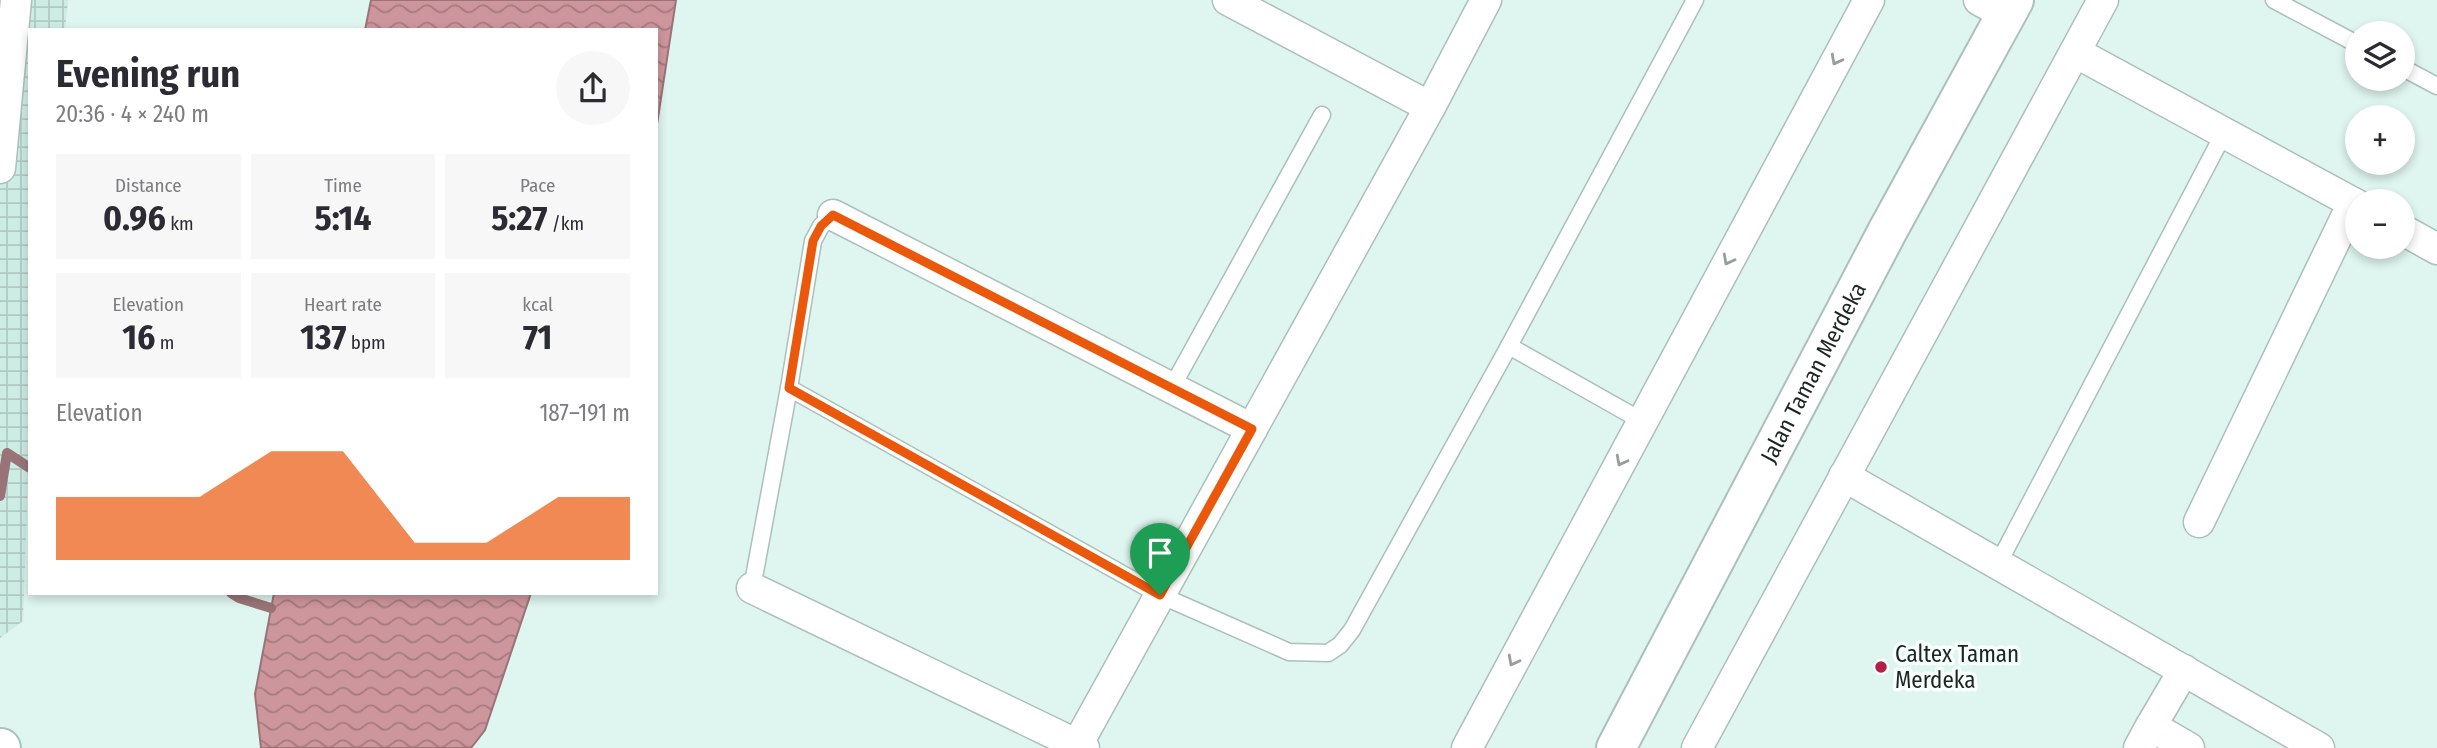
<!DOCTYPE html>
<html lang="en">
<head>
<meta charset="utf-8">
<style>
  :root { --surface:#fff; --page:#f7f7f7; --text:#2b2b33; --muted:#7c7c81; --accent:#ea580c }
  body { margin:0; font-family:"Fira Sans Condensed",sans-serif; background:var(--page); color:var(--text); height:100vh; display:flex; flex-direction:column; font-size:26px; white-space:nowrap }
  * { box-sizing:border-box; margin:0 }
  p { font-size:23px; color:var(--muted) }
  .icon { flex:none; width:38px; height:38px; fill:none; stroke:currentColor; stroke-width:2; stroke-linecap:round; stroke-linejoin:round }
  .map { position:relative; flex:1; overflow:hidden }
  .drawer { position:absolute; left:28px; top:28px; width:630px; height:567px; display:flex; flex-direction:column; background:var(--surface); border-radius:0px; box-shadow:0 4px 10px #0003 }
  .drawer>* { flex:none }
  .controls { position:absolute; left:2345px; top:21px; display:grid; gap:14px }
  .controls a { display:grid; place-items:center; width:70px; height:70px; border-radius:50%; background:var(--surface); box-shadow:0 4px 10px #0003; font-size:35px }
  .pin { position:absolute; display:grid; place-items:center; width:60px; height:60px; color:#fff; margin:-72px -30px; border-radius:50% 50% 50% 0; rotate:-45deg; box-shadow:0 0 7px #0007 }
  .pin .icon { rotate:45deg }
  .round { display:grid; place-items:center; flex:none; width:74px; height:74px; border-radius:37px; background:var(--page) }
  .head { display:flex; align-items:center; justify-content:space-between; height:119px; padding:0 28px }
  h1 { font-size:38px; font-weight:700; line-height:52px }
  .metrics { display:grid; grid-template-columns:repeat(3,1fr); gap:10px; height:119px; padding:7px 28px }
  .metrics div { display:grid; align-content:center; border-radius:0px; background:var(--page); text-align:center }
  .metrics b { font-size:35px; font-weight:700 }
  .metrics small { font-size:19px; font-weight:400 }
  .metrics p { font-size:19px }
  .chart { height:196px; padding:14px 28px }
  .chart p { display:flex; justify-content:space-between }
  .chart svg { width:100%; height:126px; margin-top:7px; fill:var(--accent); opacity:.7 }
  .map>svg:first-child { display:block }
  .industrial { fill:url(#industrial-grid) }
  .water { fill:url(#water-waves); stroke:#987478; stroke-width:2 }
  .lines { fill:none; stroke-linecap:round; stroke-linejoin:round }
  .stream { stroke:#987478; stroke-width:10 }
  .lane-casing { stroke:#acc0bb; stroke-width:19 }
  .street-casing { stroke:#acc0bb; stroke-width:33 }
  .secondary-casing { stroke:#acc0bb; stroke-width:42 }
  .lane { stroke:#fff; stroke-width:16 }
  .street { stroke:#fff; stroke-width:30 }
  .secondary { stroke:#fff; stroke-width:38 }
  .oneway { stroke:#999d9c }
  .route-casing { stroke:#fff; stroke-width:14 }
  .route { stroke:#ea580c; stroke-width:9 }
  .poi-dot { fill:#b22046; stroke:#f6fffc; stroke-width:2.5 }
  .labels { text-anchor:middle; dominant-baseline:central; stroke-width:7; stroke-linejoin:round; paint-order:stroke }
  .street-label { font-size:23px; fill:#1d2523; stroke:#f6fffc }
  .poi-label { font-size:23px; fill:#1d2523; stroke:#f6fffc; text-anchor:start }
</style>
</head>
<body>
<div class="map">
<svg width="2437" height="748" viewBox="0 0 2437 748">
  <defs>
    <pattern id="industrial-grid" width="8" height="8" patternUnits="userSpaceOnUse" patternTransform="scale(1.75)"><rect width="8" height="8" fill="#cdece4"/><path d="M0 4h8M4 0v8" fill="none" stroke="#b0cac3"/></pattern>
    <pattern id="water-waves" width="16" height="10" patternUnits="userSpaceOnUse" patternTransform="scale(1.75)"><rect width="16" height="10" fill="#cd969c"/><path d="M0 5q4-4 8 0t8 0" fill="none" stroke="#a67a7f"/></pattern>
  </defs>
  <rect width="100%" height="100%" fill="#dff5ef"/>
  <path class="industrial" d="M 0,0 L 68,0 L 65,30 L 30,30 L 30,421 L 23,621 L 0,638 Z"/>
  <g class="water">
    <path d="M 371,0 L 676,0 L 656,131 L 656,30 L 365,30 Z"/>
    <path d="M 274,593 L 531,593 L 485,730 L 471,748 L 261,748 L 255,694 Z"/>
  </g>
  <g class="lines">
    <g class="stream">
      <path d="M 0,496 L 7,453 L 30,468"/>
      <path d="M 231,593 L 239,598 L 271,608"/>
    </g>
    <g class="lane-casing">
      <g id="lane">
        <path d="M 2274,0 L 2357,44"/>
        <path d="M 2403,68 L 2437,86"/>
        <path d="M 1509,346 L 1642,421"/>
        <path d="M 1172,387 L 1322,115"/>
        <path d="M 789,388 L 1160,595 L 1289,652 L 1328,653 L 1340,645 L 1352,630 L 1509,346 L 1695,0"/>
        <path d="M 1998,564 L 2224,133"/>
        <path d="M 752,588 L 789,388 L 813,241 L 821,226 L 833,215"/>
      </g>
    </g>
    <g class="street-casing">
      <g id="street">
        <path d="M 1228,0 L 1430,107"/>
        <path d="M 1979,0 L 2006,15"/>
        <path d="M 2075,52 L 2357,205"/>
        <path d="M 0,168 L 16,0"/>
        <path d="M 833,215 L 1252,429"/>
        <path d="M 2403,230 L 2437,249"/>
        <path d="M 1844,476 L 2319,748"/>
        <path d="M 2199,522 L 2353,203"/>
        <path d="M 752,588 L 1084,748"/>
        <path d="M 2184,670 L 2151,726 L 2189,748"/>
        <path d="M 1077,745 L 1430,107 L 1486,0"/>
        <path d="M 1467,748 L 1869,0"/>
        <path d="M 1697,748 L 2103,0"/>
        <path d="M 2139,748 L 2151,726"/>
      </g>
    </g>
    <g class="secondary-casing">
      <g id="secondary">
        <path d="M 0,748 L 1,748"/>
        <path id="s1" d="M 1616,748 L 1888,230 L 2014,0"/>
      </g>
    </g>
    <use href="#lane" class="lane"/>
    <use href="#street" class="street"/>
    <use href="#secondary" class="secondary"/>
  </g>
  <defs><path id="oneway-chevron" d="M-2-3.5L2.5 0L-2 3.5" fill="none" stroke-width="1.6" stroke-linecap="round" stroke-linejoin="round" transform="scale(1.75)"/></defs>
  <g class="oneway">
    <use href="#oneway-chevron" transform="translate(1836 60) rotate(118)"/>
    <use href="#oneway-chevron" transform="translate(1728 260) rotate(118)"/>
    <use href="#oneway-chevron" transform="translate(1621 461) rotate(118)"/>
    <use href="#oneway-chevron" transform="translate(1513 661) rotate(118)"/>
  </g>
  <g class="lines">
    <g class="route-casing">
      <path id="route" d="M 833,215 L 1252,429 L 1160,595 L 789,388 L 813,241 L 821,226 Z"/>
    </g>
    <use href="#route" class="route"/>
  </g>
  <circle class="poi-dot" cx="1881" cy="667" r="7"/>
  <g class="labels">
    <g class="street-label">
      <text stroke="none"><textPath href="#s1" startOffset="424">Jalan Taman Merdeka</textPath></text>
    </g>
    <g class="poi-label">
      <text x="1895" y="654">Caltex Taman<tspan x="1895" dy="26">Merdeka</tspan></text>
    </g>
  </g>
</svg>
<div class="controls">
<a><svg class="icon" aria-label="layers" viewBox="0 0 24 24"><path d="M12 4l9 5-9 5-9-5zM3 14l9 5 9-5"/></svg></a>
<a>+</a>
<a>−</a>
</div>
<div class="pin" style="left:1160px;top:595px;background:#1e9e55"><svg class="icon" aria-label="arrive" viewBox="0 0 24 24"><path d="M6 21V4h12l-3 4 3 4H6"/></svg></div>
<section class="drawer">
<div class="head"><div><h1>Evening run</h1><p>20:36 · 4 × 240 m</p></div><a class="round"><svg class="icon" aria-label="share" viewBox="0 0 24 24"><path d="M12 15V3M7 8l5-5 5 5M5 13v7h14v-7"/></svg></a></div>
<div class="metrics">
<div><p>Distance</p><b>0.96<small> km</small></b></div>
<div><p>Time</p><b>5:14</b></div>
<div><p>Pace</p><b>5:27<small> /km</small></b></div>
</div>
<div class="metrics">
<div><p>Elevation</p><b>16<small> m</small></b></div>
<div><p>Heart rate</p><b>137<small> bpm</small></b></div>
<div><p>kcal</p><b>71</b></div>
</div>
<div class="chart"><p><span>Elevation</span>187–191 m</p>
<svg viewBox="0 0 160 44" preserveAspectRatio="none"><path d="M0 44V22L10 22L20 22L30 22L40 22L50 14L60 6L70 6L80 6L90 22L100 38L110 38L120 38L130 30L140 22L150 22L160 22V44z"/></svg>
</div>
</section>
</div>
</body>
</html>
